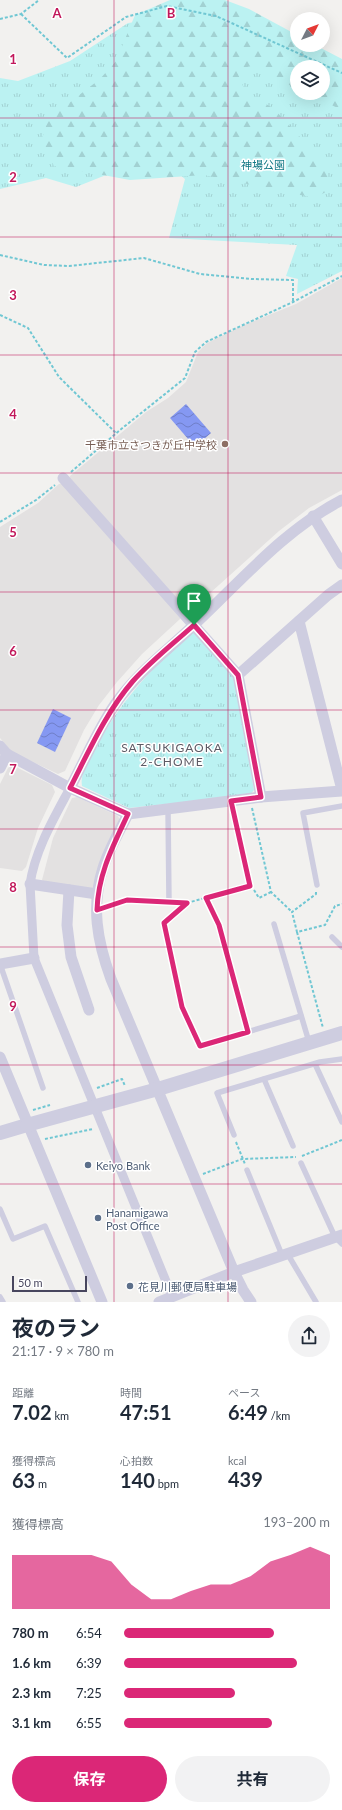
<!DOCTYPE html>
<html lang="ja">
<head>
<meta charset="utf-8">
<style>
  :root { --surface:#fff; --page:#f2f2f3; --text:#1f2937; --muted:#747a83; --accent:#db2777 }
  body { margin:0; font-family:Lato,"Noto Sans JP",sans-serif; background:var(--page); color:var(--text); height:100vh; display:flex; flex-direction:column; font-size:15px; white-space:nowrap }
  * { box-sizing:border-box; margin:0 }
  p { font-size:13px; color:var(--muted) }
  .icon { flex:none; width:22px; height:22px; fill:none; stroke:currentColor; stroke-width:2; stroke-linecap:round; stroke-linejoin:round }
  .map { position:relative; height:1302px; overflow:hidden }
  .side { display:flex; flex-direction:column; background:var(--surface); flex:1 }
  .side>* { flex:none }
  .needle { width:26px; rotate:48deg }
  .fabs { position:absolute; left:290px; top:12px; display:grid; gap:8px }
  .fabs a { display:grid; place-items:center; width:40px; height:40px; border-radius:50%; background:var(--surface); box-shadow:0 4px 16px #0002; font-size:20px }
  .scale { position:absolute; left:12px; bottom:10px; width:75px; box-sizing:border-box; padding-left:4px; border:2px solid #48465e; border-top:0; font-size:11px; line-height:14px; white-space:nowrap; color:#48465e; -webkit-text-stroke:3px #fff; paint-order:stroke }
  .pin { position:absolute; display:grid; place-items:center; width:34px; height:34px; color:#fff; margin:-41px -17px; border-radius:50% 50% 50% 0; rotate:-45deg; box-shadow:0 0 4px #0007 }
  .pin .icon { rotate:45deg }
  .round { display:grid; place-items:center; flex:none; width:42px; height:42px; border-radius:21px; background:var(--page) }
  .overview { display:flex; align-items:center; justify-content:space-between; height:68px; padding:0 12px }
  h1 { font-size:22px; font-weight:700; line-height:30px }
  .metrics { display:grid; grid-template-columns:repeat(3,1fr); gap:6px; height:68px; padding:4px 12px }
  .metrics div { display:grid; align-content:center }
  .metrics b { font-size:20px; font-weight:700 }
  .metrics small { font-size:11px; font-weight:400 }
  .metrics p { font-size:11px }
  .chart { height:112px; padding:8px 12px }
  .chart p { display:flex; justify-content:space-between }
  .chart svg { width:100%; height:72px; margin-top:4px; fill:var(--accent); opacity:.7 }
  .cta { display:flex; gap:8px; margin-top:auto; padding:8px 12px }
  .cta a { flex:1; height:46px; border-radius:24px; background:var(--accent); color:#fff; font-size:16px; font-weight:700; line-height:46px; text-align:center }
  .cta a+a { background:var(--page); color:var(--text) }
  ul { padding:0 12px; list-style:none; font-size:13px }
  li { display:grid; grid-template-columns:64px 48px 1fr; align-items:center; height:30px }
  li i { height:10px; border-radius:5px; background:var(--accent) }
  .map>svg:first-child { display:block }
  .education { fill:#e3e1e1 }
  .grass { fill:url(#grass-tufts) }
  .forest { fill:url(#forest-firs) }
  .water { fill:url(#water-waves) }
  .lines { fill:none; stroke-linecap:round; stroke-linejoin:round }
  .path { stroke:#70c7d3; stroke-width:2; stroke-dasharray:3 2; stroke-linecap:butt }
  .service { stroke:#cecde0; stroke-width:5.5 }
  .pedestrian { stroke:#cecde0; stroke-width:9 }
  .minor { stroke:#cecde0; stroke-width:11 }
  .tertiary { stroke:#cecde0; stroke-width:14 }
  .tertiary-bridge { stroke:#cecde0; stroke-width:14 }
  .route-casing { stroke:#fff; stroke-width:8 }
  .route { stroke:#db2777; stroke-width:5 }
  .grid { fill:none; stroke:#c2185b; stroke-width:1; stroke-opacity:0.55 }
  .education-dot { fill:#8d6e63; stroke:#fff; stroke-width:1.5 }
  .service-dot { fill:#5c6f8a; stroke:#fff; stroke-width:1.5 }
  .labels { text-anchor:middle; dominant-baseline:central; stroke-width:3; stroke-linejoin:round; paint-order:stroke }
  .park-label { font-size:11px; fill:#117885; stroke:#fff }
  .education-label { font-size:11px; fill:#785e54; stroke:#fff; text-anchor:end }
  .service-label { font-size:11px; fill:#4e5e75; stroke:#fff; text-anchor:start }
  .neighbourhood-label { font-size:12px; letter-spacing:1px; fill:#5d5b65; stroke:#fff }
  .grid-label { font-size:13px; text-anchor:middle; font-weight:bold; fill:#c2185b; stroke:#fff; stroke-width:3; stroke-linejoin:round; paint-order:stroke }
</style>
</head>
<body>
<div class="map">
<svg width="342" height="1302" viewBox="0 0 342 1302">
  <defs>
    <pattern id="grass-tufts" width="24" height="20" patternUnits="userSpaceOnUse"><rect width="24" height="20" fill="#bbf2f2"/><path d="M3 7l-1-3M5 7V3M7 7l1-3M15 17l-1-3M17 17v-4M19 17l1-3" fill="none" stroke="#a2d1d2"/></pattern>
    <pattern id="forest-firs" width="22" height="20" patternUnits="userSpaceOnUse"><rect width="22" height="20" fill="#bbf2f2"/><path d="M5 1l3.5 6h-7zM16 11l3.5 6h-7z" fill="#a2d1d2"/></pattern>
    <pattern id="water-waves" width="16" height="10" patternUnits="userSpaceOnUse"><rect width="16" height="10" fill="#8598f2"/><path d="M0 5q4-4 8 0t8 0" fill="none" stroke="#6f7ec7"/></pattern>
  </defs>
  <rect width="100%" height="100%" fill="#f2f1ef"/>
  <g class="education">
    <path d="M 342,278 L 342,490 L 309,508 L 279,531 L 190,611 L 187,611 L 69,480 L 70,476 L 146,412 L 168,398 L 186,382 L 198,352 L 207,343 L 244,325 L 296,304 Z"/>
    <path d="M 63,483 L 180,614 L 180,619 L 142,654 L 117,682 L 99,705 L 84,730 L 65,771 L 58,774 L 12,752 L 0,738 L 0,527 L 38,503 L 59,484 Z"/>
    <path d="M 12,765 L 52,785 L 55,792 L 38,828 L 26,867 L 22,871 L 0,868 L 0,784 L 8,768 Z"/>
    <path d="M 77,797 L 118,816 L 120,820 L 94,886 L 90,891 L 45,884 L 42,880 L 53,838 L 72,798 Z"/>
  </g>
  <g class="grass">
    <path d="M 179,17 L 297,72 L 297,93 L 323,93 L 342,99 L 342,271 L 297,294 L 298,279 L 286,276 L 297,245 L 169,238 L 185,179 L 156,155 L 76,187 L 46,178 L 0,189 L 0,78 L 18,81 L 70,61 L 128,23 Z"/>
    <path d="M 192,632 L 197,633 L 234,676 L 254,790 L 250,795 L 129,808 L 82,786 C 80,774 87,766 92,755 C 119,702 148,672 192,632 Z"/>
  </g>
  <path class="forest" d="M 170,0 L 225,0 L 249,9 L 297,35 L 297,45 L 315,45 L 342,59 L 342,110 L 306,93 L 323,93 L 323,67 L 297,67 L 297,89 L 252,66 L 236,69 L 245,91 L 274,109 L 325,164 L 331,189 L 315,198 L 204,175 L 130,180 L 54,166 L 42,139 L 48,119 L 100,79 L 116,61 L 135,15 Z"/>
  <g class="water">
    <path d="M 186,404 L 211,433 L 195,447 L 170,418 Z"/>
    <path d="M 53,709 L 71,718 L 55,752 L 37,743 Z"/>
  </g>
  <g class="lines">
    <g class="path">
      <path d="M 21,14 L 67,58 L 126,17 L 167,6 L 216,16 L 342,73"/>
      <path d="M 0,19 L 21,14 L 39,0"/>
      <path d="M 0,255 L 44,265 L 69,266 L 144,258 L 200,274 L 251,279 L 293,280 L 293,301"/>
      <path d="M 0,315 L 28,328 L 59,377 L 116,433"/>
      <path d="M 71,472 L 120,430 L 185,378 L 195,352 L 206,342 L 293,302 L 342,276"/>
      <path d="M 0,522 L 36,500 L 55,485"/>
      <path d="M 252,808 L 271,892 L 292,912"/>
      <path d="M 254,890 L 259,898 L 271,892"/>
      <path d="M 316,892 L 316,894 L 292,912 L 297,932 L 325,925 L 335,906 L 342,904"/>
      <path d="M 206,898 L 216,919"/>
      <path d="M 177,902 L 187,903 L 244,887"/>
      <path d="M 106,907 L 127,900 L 162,902"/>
      <path d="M 170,918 L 187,903"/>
      <path d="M 297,932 L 323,1028"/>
      <path d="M 97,1088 L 122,1079 L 125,1086"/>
      <path d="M 33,1110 L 50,1105"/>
      <path d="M 45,1139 L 93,1129"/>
      <path d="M 236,1142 L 245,1164"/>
      <path d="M 302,1156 L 342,1140"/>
      <path d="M 203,1174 L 242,1159 L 296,1157"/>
    </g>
    <g class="service">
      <path d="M 231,801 L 250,885"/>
      <path d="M 168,809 L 169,902"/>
      <path d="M 317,885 L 303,813 L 342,806"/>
      <path d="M 164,923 L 182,1007 L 200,1046 L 301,1016"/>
      <path d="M 274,924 L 309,1042"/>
      <path d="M 219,925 L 248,1032"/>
      <path d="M 332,937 L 342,947"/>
      <path d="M 0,964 L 43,1088"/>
      <path d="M 315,1064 L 342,1122"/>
      <path d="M 264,1079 L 293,1146"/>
      <path d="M 234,1135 L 217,1093 L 320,1062 L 342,1059"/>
      <path d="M 301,1163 L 335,1237 L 342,1244"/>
      <path d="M 247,1170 L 282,1255"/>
      <path d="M 0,1209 L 13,1239 L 45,1226 L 78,1302"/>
      <path d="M 287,1253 L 316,1302"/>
      <path d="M 0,1297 L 3,1302"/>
    </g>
    <path class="pedestrian" d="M 70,788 C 54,818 35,850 30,884 L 34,958 L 172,1296"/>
    <g class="minor">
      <path d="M 63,478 L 238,675 L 261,797"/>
      <path d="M 313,516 L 342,564"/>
      <path d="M 299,621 L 342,790"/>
      <path d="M 238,675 L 328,595 L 342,585"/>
      <path d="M 0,746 L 7,754 L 70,788 L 128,814 L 261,797 L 342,791"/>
      <path d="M 0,768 L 7,754"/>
      <path d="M 70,788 C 85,760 98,729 116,703 C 138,672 168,650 195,624 C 242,580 284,530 342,500"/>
      <path d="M 128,814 C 119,832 109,849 103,868 C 91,906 97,941 111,979 L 234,1272 L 243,1290 L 251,1302"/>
      <path d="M 30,884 L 97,894"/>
      <path d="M 69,890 L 67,925 L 71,957 L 89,1010"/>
      <path d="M 0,964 L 34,958"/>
      <path d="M 0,1057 L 102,1302"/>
      <path d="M 159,1302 L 234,1272 L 342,1235"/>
    </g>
    <g class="tertiary">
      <path d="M 158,1089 L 342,1033"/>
      <path d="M 0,1133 L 27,1125"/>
    </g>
    <path class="tertiary-bridge" d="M 27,1125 L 158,1089"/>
  </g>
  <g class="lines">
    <g class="route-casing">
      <path id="route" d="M 194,625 L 238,675 L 261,797 L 231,801 L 250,886 L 206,898 L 219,925 L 248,1032 L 200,1046 L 182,1007 L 164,923 L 187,903 L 127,900 L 97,910 C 98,874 113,846 128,814 L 70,788 C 89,751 106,712 133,681 C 152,660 174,643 194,625 Z"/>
    </g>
    <use href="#route" class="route"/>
  </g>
  <path class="grid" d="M 114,0 L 114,1302M 228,0 L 228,1302M 0,118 L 342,118M 0,237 L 342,237M 0,355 L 342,355M 0,473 L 342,473M 0,592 L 342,592M 0,710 L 342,710M 0,829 L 342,829M 0,947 L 342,947M 0,1065 L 342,1065M 0,1184 L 342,1184"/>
  <circle class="education-dot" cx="225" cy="444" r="4"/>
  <g class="service-dot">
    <circle cx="88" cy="1165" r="4"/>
    <circle cx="98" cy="1218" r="4"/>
    <circle cx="130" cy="1286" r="4"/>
  </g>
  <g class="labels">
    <g class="park-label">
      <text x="263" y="164">神場公園</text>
    </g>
    <g class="education-label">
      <text x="217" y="444">千葉市立さつきが丘中学校</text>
    </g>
    <g class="service-label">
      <text x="96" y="1165">Keiyo Bank</text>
      <text x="106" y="1212">Hanamigawa<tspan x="106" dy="13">Post Office</tspan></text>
      <text x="138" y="1286">花見川郵便局駐車場</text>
    </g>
    <g class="neighbourhood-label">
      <text x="172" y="747">SATSUKIGAOKA<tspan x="172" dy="14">2-CHOME</tspan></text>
    </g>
  </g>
  <g class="grid-label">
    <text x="57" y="18">A</text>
    <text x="171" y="18">B</text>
    <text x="13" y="64">1</text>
    <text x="13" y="182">2</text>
    <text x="13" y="300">3</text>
    <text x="13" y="419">4</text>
    <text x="13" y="537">5</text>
    <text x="13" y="656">6</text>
    <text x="13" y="774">7</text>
    <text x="13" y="892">8</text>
    <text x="13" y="1011">9</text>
  </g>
</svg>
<div class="fabs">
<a><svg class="needle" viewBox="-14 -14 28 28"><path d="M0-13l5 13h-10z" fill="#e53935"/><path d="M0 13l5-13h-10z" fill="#747a83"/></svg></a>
<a><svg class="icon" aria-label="layers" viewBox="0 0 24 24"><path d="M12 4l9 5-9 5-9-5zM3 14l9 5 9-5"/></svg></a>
</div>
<div class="scale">50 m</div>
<div class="pin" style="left:194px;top:625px;background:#1e9e55"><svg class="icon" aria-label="arrive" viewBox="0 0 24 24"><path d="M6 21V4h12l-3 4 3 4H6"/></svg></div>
</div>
<section class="side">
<div class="overview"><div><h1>夜のラン</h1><p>21:17 · 9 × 780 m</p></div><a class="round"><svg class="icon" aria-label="share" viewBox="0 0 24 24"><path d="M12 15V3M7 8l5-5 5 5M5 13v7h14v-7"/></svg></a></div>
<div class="metrics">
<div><p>距離</p><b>7.02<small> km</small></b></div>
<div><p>時間</p><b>47:51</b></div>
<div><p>ペース</p><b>6:49<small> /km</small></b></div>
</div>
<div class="metrics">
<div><p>獲得標高</p><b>63<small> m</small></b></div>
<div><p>心拍数</p><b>140<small> bpm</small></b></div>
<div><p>kcal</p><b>439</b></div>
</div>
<div class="chart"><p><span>獲得標高</span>193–200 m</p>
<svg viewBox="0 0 160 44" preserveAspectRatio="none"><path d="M0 44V11L10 11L20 11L30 11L40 11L50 15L60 29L70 38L80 38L90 33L100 29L110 29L120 24L130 15L140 11L150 6L160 11V44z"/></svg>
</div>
<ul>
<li><b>780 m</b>6:54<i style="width:73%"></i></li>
<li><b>1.6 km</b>6:39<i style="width:84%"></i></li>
<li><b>2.3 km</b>7:25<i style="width:54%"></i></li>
<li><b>3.1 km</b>6:55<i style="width:72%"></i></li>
</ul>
<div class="cta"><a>保存</a><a>共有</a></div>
</section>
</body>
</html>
